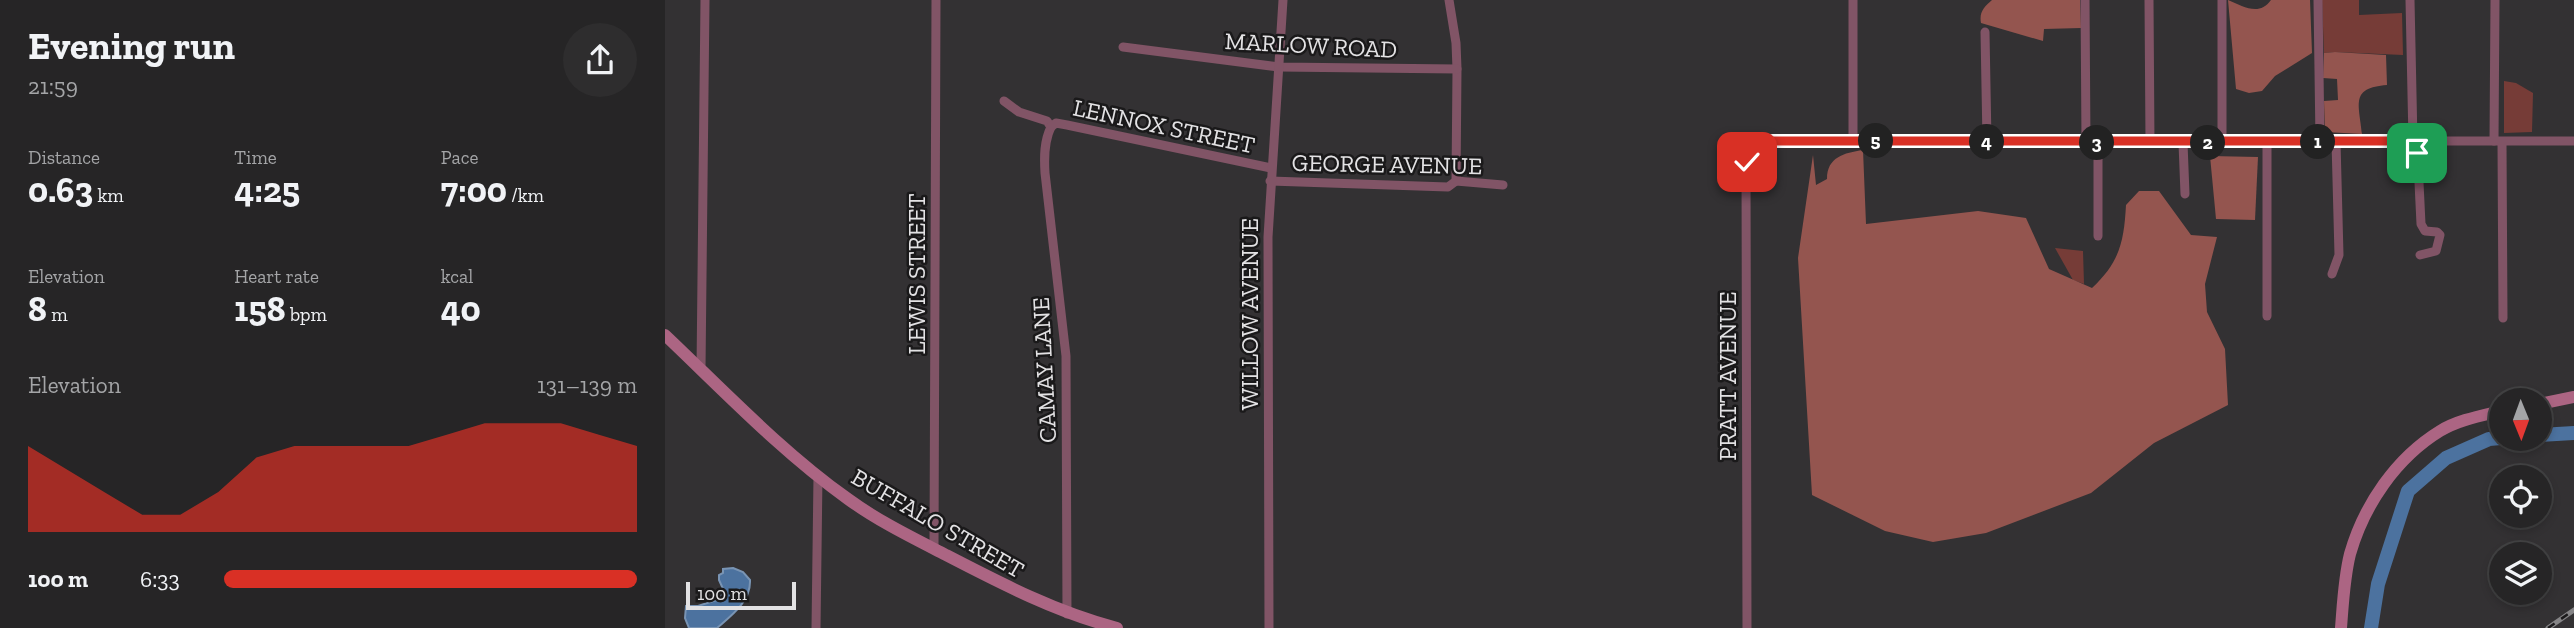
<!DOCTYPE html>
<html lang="en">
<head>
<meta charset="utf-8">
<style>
  :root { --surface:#262526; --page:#2e2d2e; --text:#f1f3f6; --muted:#a4a5a7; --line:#424243; --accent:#d93025 }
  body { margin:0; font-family:"Zilla Slab",serif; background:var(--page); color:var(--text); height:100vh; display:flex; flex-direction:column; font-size:26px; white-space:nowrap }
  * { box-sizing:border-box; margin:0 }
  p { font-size:23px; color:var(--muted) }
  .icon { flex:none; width:38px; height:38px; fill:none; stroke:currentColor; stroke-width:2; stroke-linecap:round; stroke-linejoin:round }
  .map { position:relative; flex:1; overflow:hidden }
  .details { display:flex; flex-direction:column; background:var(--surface); width:665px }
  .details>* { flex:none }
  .needle { width:46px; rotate:179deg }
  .controls { position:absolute; left:1824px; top:388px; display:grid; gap:14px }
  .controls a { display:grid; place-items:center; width:63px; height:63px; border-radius:50%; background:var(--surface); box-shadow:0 4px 10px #0003,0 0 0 2px var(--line); font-size:35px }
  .scale { position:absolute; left:21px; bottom:18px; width:110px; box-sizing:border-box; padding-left:7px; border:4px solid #e3e2e4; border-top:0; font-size:19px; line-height:24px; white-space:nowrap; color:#e3e2e4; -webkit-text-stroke:5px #1a191a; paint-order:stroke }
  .pin { position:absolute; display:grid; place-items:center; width:60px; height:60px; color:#fff; margin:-30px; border-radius:14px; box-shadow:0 4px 10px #0006 }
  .km { position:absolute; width:35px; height:35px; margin:-18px; border-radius:50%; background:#222; color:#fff; font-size:19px; line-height:35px; text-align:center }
  .round { display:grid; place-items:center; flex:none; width:74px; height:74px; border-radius:37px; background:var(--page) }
  .overview { display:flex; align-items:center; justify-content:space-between; height:119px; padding:0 28px }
  h1 { font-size:38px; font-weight:800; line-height:52px }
  .stats { display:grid; grid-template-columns:repeat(3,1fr); gap:10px; height:119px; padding:7px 28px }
  .stats div { display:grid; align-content:center }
  .stats b { font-size:35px; font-weight:800 }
  .stats small { font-size:19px; font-weight:400 }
  .stats p { font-size:19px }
  .chart { height:196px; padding:14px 28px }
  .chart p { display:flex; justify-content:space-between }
  .chart svg { width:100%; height:126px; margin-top:7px; fill:var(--accent); opacity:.7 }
  ul { padding:0 28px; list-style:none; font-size:23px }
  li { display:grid; grid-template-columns:112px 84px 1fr; align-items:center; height:52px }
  li i { height:18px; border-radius:9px; background:var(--accent) }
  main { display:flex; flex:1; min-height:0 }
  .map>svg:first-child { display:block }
  .green { fill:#763c37 }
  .forest { fill:#94554f }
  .water { fill:#4c729f; stroke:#7994b4; stroke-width:2 }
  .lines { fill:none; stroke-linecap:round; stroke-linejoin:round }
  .river { stroke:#4c729f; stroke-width:14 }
  .street { stroke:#815466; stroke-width:9 }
  .secondary { stroke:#ac6583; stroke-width:12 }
  .rail-casing { stroke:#858486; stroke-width:5 }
  .rail { stroke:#1a191a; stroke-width:2.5; stroke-dasharray:8; stroke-linecap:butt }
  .route-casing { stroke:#fff; stroke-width:14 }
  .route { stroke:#d93025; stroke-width:9 }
  .labels { text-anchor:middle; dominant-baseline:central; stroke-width:5; stroke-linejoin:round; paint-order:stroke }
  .street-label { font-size:24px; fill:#e3e2e4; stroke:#1a191a }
</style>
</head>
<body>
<main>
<section class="details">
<div class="overview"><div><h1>Evening run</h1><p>21:59</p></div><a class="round"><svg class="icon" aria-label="share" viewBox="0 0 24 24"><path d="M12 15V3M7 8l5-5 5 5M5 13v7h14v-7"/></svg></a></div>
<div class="stats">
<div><p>Distance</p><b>0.63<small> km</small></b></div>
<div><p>Time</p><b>4:25</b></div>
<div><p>Pace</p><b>7:00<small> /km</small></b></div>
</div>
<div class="stats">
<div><p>Elevation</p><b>8<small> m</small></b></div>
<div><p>Heart rate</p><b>158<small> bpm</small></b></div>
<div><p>kcal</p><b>40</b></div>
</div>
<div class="chart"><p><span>Elevation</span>131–139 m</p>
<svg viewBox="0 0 160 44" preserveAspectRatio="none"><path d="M0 44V14L10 22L20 30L30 38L40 38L50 30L60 18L70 14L80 14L90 14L100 14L110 10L120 6L130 6L140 6L150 10L160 14V44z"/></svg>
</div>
<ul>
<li><b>100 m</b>6:33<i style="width:100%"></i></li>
</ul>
</section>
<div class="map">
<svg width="1909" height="628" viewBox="0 0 1909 628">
  <rect width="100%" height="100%" fill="#333133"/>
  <g class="green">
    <path d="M 1657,0 L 1694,0 L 1694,15 L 1737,13 L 1738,55 L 1670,52 L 1659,53 Z"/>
    <path d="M 1839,81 L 1851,83 L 1868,93 L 1867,132 L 1839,133 Z"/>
    <path d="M 1390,248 L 1418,251 L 1419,284 L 1408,280 Z"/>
  </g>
  <g class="forest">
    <path d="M 1327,0 L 1415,0 L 1416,28 L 1379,29 L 1378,41 L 1316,23 C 1314,12 1319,7 1327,0 Z"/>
    <path d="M 1563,0 C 1578,6 1594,17 1606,0 L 1645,0 L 1647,53 L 1610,76 L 1597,91 L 1584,93 L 1571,89 Z"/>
    <path d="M 1670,52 L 1721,55 L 1722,85 C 1685,88 1694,103 1697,134 L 1660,132 L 1659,101 L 1673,100 L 1672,79 L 1658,78 L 1659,53 Z"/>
    <path d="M 1198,150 L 1201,224 L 1313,211 L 1361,218 L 1384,269 L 1427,288 C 1455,262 1459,241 1461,205 L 1474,191 L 1494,191 L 1526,235 L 1552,237 L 1540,284 L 1542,312 L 1560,349 L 1563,405 L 1489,443 L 1426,493 L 1321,533 L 1268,542 L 1220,531 L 1147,495 L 1133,258 L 1148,155 L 1151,185 L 1162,179 C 1162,157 1179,153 1198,150 Z"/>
    <path d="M 1545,156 L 1593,157 L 1590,220 L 1551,219 Z"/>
  </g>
  <path class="water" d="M 68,568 L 78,572 L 85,580 C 86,601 67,615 52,628 L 24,628 L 20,618 L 21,606 L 33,606 L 55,599 L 59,591 L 54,580 L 54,575 L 58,573 L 58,569 Z"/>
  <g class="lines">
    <g class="river">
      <path d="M 1874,435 L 1909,433"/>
      <path d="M 1706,628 L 1713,584 L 1743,491 L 1781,458 L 1824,439 L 1836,438"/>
    </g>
    <g class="street">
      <path d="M 784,0 L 791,43 L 792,69 L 791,181"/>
      <path d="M 1188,0 L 1188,141"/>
      <path d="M 1420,0 L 1421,143"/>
      <path d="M 1484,0 L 1485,143"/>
      <path d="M 1653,0 L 1655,142"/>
      <path d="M 1745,0 L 1748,141"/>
      <path d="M 1320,32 L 1322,142"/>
      <path d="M 458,47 L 614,67 L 792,69"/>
      <path d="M 339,101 L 354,112 L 382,121 L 386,127"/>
      <path d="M 386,127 C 379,141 379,157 380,173 L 401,356 L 402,614"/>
      <path d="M 386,127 L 391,123 L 402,125 L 606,168"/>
      <path d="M 1752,141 L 1756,224 L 1760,231 L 1772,232 L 1775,235 L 1771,251 L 1755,255"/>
      <path d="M 1829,141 L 1830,0"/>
      <path d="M 1557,142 L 1557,0"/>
      <path d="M 1837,142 L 1838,318"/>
      <path d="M 1433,143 L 1433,236"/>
      <path d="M 1518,143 L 1520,194"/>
      <path d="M 605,181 L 783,187 L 791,181 L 838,185"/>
      <path d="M 1667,274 L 1674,255 L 1671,142"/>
      <path d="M 1602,316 L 1602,142"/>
      <path d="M 36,369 L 40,0"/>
      <path d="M 269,549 L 271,0"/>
      <path d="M 151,628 L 153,476"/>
      <path d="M 604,628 L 603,237 L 618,0"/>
      <path d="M 1082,628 L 1081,165 L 1083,149 L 1086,144 L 1105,141 L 1909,141"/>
    </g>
    <g class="secondary">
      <path d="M 0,335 C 59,391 117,452 183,499 C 213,521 248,538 281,555 C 337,584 391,612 452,628"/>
      <path d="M 1874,404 L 1909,397"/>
      <path d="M 1676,628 C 1678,603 1679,578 1685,554 C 1699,505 1731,458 1775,431 C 1793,420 1815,416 1836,411"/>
    </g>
    <g class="rail-casing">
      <path id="rail" d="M 1883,628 L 1909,610"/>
    </g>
    <use href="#rail" class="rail"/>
  </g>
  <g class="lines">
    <g class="route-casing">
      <path id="route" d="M 1082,162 L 1083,149 L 1086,144 L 1105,141 L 1752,141 L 1752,153"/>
    </g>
    <use href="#route" class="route"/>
  </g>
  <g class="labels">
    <g class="street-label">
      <text transform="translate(646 45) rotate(3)">MARLOW ROAD</text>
      <text transform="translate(499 126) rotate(12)">LENNOX STREET</text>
      <text transform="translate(722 164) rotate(1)">GEORGE AVENUE</text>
      <text transform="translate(251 274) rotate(-90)">LEWIS STREET</text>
      <text transform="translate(584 314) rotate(-90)">WILLOW AVENUE</text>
      <text transform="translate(379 370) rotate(-93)">CAMAY LANE</text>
      <text transform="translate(1062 376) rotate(-90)">PRATT AVENUE</text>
      <text transform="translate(273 523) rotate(30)">BUFFALO STREET</text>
    </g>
  </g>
</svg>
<div class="controls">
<a><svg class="needle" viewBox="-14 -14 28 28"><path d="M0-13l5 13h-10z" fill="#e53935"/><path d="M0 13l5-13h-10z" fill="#a4a5a7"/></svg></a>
<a><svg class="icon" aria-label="locate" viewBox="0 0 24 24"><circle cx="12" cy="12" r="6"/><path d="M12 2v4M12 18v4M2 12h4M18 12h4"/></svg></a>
<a><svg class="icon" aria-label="layers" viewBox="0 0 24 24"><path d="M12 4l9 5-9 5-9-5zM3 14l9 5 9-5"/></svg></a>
</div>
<div class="scale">100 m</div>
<div class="pin" style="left:1752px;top:153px;background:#1e9e55"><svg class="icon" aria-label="arrive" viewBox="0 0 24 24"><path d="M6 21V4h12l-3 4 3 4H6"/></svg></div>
<div class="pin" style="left:1082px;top:162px;background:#d93025"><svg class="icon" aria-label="check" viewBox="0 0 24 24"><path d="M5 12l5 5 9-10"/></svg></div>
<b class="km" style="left:1653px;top:142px">1</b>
<b class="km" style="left:1543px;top:143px">2</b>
<b class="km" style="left:1432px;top:143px">3</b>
<b class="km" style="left:1322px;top:142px">4</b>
<b class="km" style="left:1211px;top:141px">5</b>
</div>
</main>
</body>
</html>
